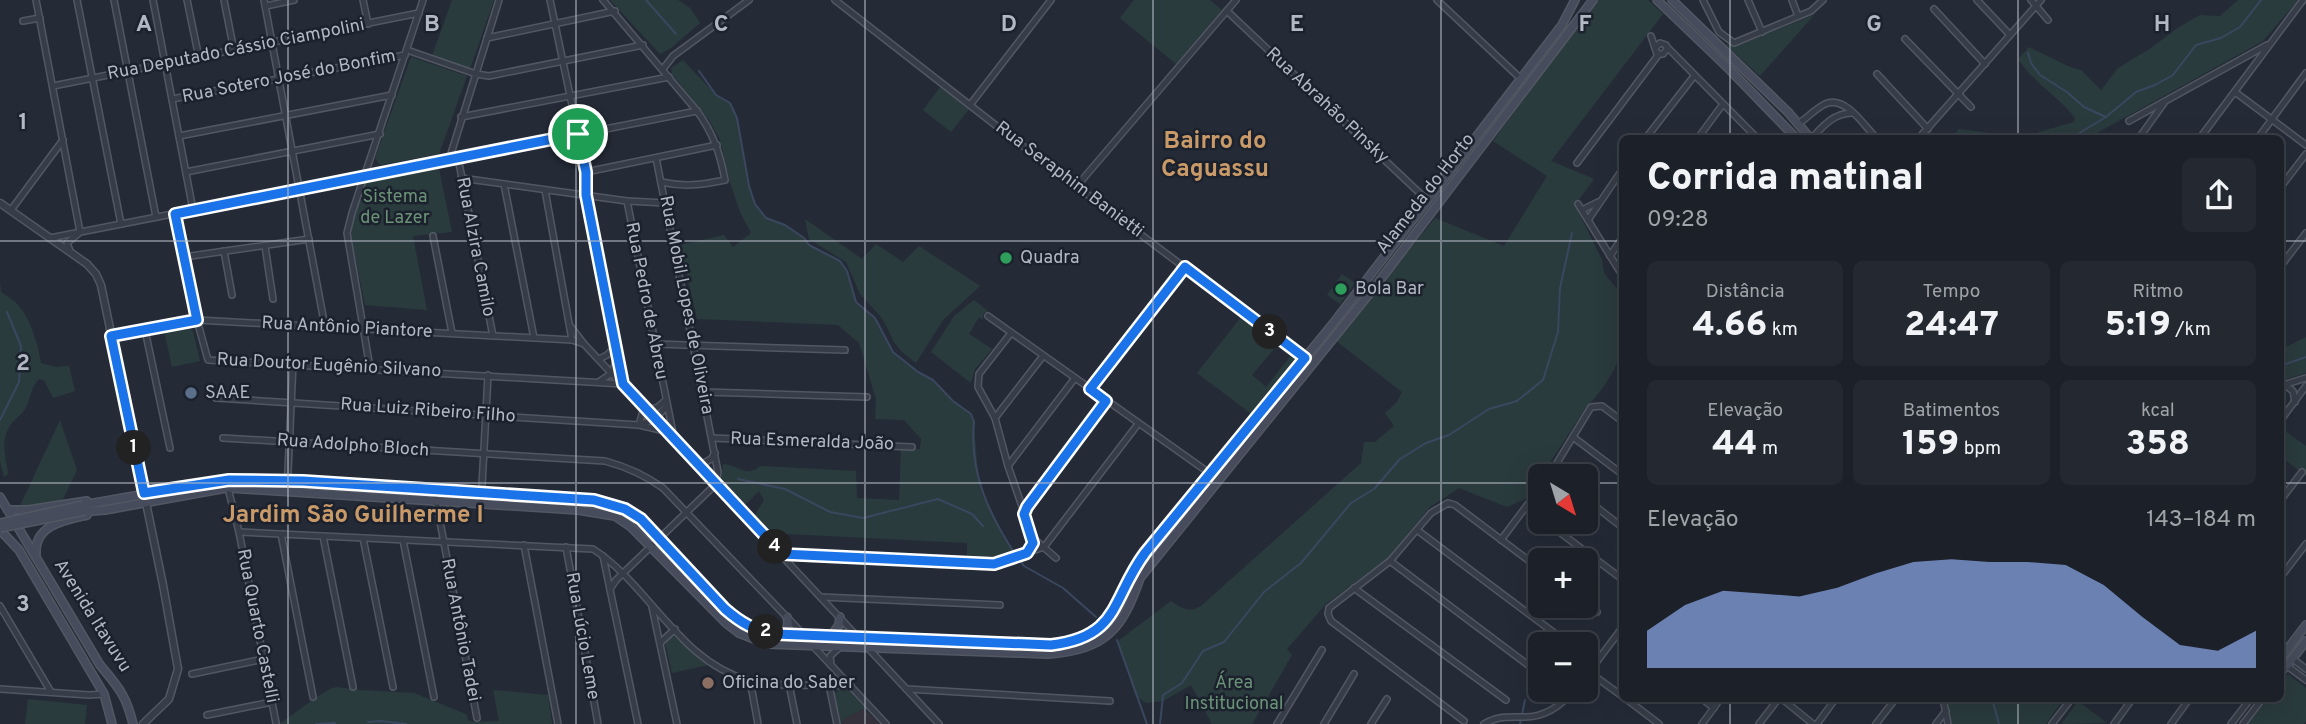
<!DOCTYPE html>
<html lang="pt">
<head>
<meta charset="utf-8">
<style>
  :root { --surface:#1b2029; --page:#242831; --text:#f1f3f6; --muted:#a0a3a8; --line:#393e46; --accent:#8eabed }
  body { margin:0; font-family:Overpass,sans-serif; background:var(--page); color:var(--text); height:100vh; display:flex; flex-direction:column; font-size:26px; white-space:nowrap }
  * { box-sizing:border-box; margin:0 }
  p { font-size:23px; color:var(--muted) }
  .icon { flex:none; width:38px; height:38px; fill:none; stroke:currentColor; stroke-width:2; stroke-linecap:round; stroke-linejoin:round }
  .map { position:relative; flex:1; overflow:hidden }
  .sheet { position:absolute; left:1619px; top:135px; width:665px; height:567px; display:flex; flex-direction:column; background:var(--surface); border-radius:10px; box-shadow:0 7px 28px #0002,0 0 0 2px var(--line) }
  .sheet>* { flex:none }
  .needle { width:46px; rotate:142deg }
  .fabs { position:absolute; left:1528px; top:464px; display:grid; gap:14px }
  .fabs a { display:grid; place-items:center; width:70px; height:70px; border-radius:10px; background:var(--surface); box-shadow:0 7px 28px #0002,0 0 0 2px var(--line); font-size:35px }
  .pin { position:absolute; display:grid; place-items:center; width:60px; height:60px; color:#fff; margin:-30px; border:4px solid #fff; border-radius:50%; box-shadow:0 2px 7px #0007 }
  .km { position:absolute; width:35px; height:35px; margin:-18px; border-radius:50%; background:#222; color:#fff; font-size:19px; line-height:35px; text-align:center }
  .round { display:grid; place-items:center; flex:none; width:74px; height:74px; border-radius:10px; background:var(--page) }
  .summary { display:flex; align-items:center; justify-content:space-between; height:119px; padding:0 28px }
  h1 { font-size:38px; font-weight:800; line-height:52px }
  .stats { display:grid; grid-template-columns:repeat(3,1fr); gap:10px; height:119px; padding:7px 28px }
  .stats div { display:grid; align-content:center; border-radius:10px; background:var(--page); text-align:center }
  .stats b { font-size:35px; font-weight:800 }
  .stats small { font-size:19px; font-weight:400 }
  .stats p { font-size:19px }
  .chart { height:196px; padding:14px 28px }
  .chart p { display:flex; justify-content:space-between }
  .chart svg { width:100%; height:126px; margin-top:7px; fill:var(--accent); opacity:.7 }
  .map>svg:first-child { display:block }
  .medical { fill:#34313d }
  .green { fill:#2a3b3d }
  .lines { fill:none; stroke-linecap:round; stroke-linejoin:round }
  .stream { stroke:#3a475f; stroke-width:2 }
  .minor-casing { stroke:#525863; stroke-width:8 }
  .tertiary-casing { stroke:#525863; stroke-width:9 }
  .secondary-casing { stroke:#525863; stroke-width:10 }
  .minor { stroke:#373d48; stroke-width:5 }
  .tertiary { stroke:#373d48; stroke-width:6 }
  .secondary { stroke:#464c5b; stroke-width:7 }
  .secondary-bridge-casing { stroke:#525863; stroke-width:10; stroke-linecap:butt }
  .secondary-bridge { stroke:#464c5b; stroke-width:7 }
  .route-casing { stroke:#fff; stroke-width:14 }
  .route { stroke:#1a73e8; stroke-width:9 }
  .grid { fill:none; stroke:#b2b8c4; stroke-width:2; stroke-opacity:0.55 }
  .leisure-dot { fill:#2e9e5b; stroke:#1c222d; stroke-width:2.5 }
  .service-dot { fill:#5c6f8a; stroke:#1c222d; stroke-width:2.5 }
  .education-dot { fill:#8d6e63; stroke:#1c222d; stroke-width:2.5 }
  .labels { text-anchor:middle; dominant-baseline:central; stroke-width:5; stroke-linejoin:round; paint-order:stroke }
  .street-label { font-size:18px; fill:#b2b8c4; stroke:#1c222d }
  .park-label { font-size:18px; fill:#6b9378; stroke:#1c222d }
  .poi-label { font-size:18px; fill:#b2b8c4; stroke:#1c222d; text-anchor:start }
  .district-label { font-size:24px; font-weight:bold; fill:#c99a68; stroke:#1c222d }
  .grid-label { font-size:23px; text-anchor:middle; font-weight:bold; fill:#b2b8c4; stroke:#1c222d; stroke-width:5; stroke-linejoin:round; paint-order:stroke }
</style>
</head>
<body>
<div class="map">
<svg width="2306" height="724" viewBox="0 0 2306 724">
  <rect width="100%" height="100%" fill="#242b37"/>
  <path class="medical" d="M 864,709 L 880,724 L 841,724 L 845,718 Z"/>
  <g class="green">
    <path d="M 452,0 L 494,0 L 470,69 L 432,56 Z"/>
    <path d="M 610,0 L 678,0 L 690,8 L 700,23 L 671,48 L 660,54 Z"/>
    <path d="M 1134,0 L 1210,0 L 1222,10 L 1176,64 L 1120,18 Z"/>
    <path d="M 1595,0 L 1648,0 L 1663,14 L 1551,161 L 1594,179 L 1575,205 L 1602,260 L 1604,273 L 1618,290 L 1622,289 C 1622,307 1626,328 1622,346 C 1618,368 1602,392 1586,407 L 1527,498 L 1507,507 L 1459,488 L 1430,507 L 1389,557 L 1326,604 L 1287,649 L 1292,655 L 1252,724 L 1212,724 L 1191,685 L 1163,701 L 1146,703 L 1135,695 L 1118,641 L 1171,601 C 1183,609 1189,613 1201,606 L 1361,463 L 1364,442 L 1375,442 L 1394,426 L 1385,413 L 1397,402 L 1402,392 L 1336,341 L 1435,218 L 1504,246 L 1547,176 L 1493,141 Z"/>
    <path d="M 2238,0 L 2298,0 L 2263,41 L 2088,138 L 1951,138 L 1959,129 L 2021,137 L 2074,122 L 2075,118 C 2058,96 2034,83 2018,59 L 2029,47 L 2070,67 L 2081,70 L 2101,90 L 2118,68 L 2151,48 L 2179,27 L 2200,15 L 2220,16 Z"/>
    <path d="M 1814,15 L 1760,76 L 1725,44 L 1740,45 Z"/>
    <path d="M 411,57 L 467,76 L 439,154 L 380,165 L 375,158 Z"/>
    <path d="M 683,60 L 716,95 L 730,103 L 737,118 L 749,186 L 755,204 L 766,218 L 785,225 L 804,238 L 809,245 L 840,261 L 847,271 L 856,302 L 875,318 L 893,352 L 918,372 L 933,380 L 953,401 L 971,414 L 974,422 L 978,476 L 982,494 L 998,523 L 1002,535 L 1013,551 L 996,557 L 967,557 L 967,543 L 767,533 L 753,518 L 764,500 L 759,491 L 743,507 L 721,482 L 723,464 C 742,466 743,478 761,466 L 856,471 L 857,498 L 899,500 L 901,448 L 920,449 L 921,439 L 904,420 L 875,419 L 876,399 L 859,343 L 838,325 L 697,319 L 680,245 L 724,235 L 733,247 L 751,233 L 740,212 L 730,182 L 720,140 L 709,120 L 672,74 L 671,68 Z"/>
    <path d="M 941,86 L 970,108 L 951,132 L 923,110 Z"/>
    <path d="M 438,164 L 452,232 L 413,236 L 427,310 L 365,305 L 351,237 L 352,225 L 367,179 Z"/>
    <path d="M 805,219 L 862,259 L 876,244 L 903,262 L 919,246 L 980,286 L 943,320 L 916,363 L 902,352 L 894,342 L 882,318 L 860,294 L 846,262 L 809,239 Z"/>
    <path d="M 1342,274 L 1355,283 L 1340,304 L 1327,295 Z"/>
    <path d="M 0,280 L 1,292 C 7,296 14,300 19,306 C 31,320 38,345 41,363 L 56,367 L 69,366 L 75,391 L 53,398 L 44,380 L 39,379 C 30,388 31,399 25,409 C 21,415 14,419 10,426 C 0,441 6,457 8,474 L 4,477 L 0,461 Z"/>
    <path d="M 974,300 L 988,311 L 983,314 L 983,320 L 979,317 L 969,334 L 992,349 L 975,369 L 971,383 L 931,352 L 954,316 Z"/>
    <path d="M 1241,317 L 1278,344 L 1252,375 L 1266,387 L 1292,354 L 1296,358 L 1295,361 L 1253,415 L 1197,373 Z"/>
    <path d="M 188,327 L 193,331 L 200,361 L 172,367 L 164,331 Z"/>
    <path d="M 2306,337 L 2306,373 L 2280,381 L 2280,347 L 2288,346 Z"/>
    <path d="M 60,420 L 77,470 L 62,501 L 20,506 Z"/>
    <path d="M 2282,429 L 2306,446 L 2306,476 L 2280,456 Z"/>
    <path d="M 672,635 L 708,665 L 672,673 L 665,643 L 668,637 Z"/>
    <path d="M 2288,674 L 2306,688 L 2306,721 L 2304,724 L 2248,724 L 2269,698 L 2280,698 L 2280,684 Z"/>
    <path d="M 336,687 L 360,690 L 414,693 L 466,714 L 468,720 L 474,722 L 499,721 L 493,690 L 548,695 L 552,724 L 279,724 C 297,713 318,693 336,687 Z"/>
    <path d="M 840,689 L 849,691 L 867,710 L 864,709 L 845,718 L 841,723 L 834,694 Z"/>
    <path d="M 1947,698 L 2057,698 L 2060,704 L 2046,724 L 1952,724 Z"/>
    <path d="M 28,699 L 87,705 L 85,724 L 25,724 Z"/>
    <path d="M 2078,701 L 2107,723 L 2064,724 L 2062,723 Z"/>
  </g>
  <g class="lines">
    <g class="stream">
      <path d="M 646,0 L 676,34"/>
      <path d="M 2028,53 L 2031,63 L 2040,75 L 2067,92 L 2084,107 L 2106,117"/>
      <path d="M 699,71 L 716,95 L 730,103 L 737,118 L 749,186 L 755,204 L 766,218 L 785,225 L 804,238 L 809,245 L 840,261 L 847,271 L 856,302 L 875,318 L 893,352 L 918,372 L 933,380 L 953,401 L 971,414 L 974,422 C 969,473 989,514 1015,554"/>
      <path d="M 2071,138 L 2106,117 L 2136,92 L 2155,85 L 2173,75 L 2196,45 L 2221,38 L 2240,27 L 2261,0"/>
      <path d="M 2280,366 L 2306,357"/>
      <path d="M 0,420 L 19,382 L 21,346 L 7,312"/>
      <path d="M 738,479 L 785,489 L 830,512 L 863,518 L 938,499 L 972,514 L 983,526"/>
      <path d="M 1019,559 L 1024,566 L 1063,588 L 1096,617"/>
      <path d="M 1117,640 L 1147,724"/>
      <path d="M 1992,698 L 1999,724"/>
      <path d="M 368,722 L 381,721 L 406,724"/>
      <path d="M 316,724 L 335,723"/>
      <path d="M 1160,724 L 1163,695 L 1182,683 L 1203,651 L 1224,642 L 1264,592 L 1301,563 L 1351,503 L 1374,489 L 1400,459 L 1426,443 L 1449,435 L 1489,409 L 1517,401 L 1543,380 L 1558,332 L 1560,288 L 1572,233"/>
      <path d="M 1520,724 L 1525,700"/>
    </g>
    <g class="minor-casing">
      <g id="minor">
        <path d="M 36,0 L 80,232"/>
        <path d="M 77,0 L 121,224"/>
        <path d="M 114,0 L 156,217"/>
        <path d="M 153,0 L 193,210"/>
        <path d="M 187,0 L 199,58"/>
        <path d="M 224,0 L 234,51"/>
        <path d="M 264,0 L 325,327"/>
        <path d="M 363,0 L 368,24"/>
        <path d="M 603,0 L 697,111 C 713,133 720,153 725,180 C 702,185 684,187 661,182"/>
        <path d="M 835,0 L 1003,131 L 1305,358"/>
        <path d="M 1437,0 L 1521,79"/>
        <path d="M 1703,0 L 1719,32 L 1734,43 L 1811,11 L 1823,0"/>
        <path d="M 1748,0 L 1762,32"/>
        <path d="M 1792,0 L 1798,16"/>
        <path d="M 1977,0 L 2010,35"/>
        <path d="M 2031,0 L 2048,20"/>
        <path d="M 266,6 L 294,0"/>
        <path d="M 1934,9 L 1985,64"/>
        <path d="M 1227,11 L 1428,201"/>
        <path d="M 23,21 L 40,18"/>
        <path d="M 1651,36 L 1657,54 L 1663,54 L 1667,49 L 1666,45 L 1660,43 L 1655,48"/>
        <path d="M 487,38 L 615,11"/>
        <path d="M 1905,39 L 1971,107"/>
        <path d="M 1667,47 L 1757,138"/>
        <path d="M 407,50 L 476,74 L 489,76 L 643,45"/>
        <path d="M 663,69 L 673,56 L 749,0"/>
        <path d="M 1877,74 L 1928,129"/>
        <path d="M 53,86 L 419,13"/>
        <path d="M 2235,92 L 2306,145"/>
        <path d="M 172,99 L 405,55"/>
        <path d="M 970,105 L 1051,0"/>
        <path d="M 461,117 L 669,77"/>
        <path d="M 2129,121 L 2267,45"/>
        <path d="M 1798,124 C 1807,118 1815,109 1825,104 C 1845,95 1864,125 1876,138"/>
        <path d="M 179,136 L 392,95"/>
        <path d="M 1646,138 L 1694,76"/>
        <path d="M 1698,138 L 1723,104"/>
        <path d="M 1812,138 C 1823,126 1834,113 1852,113"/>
        <path d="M 1919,138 L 2041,0"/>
        <path d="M 2139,138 L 2164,103"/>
        <path d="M 2200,138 L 2303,0"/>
        <path d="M 2258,138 L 2306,73"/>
        <path d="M 458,158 L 493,336"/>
        <path d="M 449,160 L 499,0"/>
        <path d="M 1577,163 L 1659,54"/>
        <path d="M 186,172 L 380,134"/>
        <path d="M 586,172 L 717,145"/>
        <path d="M 461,178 L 627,201 L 666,203"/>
        <path d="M 504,184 L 534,338"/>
        <path d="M 1076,187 L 1236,0"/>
        <path d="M 2280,188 L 2306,154"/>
        <path d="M 545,190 L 572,340"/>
        <path d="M 627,201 L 674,438"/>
        <path d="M 1578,204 L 1622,275"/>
        <path d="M 11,210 L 63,140"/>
        <path d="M 1582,210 L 1598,202"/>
        <path d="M 175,213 L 197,320 L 208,360 L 623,384 L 586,195 L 586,172 L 550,0"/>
        <path d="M 1588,220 L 1622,170"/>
        <path d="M 433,236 L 452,333"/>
        <path d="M 50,238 L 697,111"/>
        <path d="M 265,246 L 273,299"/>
        <path d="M 70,251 L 67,243 L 78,234"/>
        <path d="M 224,251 L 232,295"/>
        <path d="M 1610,256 L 1622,238"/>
        <path d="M 184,257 L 309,239"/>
        <path d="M 2280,267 L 2306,233"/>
        <path d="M 988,316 L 1205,470 L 1207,478"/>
        <path d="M 571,327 L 584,344"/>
        <path d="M 145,330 L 170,448"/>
        <path d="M 1011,333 L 979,374 L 978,387 L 995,418 L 1008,466 L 1033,538 L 1033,547 L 1028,552"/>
        <path d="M 111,336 L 197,320 L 572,340 L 584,344 L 939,724"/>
        <path d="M 654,344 L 845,350"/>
        <path d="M 599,359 L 607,355 L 615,347"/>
        <path d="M 370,368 L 347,233 L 352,213 L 423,0"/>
        <path d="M 600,381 L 612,373 L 616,361"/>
        <path d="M 2285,385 L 2293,391 L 2295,402"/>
        <path d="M 2280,386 L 2306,378"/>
        <path d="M 1090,389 L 1185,267"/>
        <path d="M 703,392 L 867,397"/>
        <path d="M 216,398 L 639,425 L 655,419 L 667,406"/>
        <path d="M 644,407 L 639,425 L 665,431"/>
        <path d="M 648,410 L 658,407 L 666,400"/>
        <path d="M 995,418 L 1043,356"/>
        <path d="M 2280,421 L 2306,386"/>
        <path d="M 1573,437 L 1622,474"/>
        <path d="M 223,438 L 605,461 C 627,467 645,475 663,488 L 804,635"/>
        <path d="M 712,438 L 912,447"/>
        <path d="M 699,466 L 711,459 L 715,453"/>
        <path d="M 1008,466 L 1075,378"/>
        <path d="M 1549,476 L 1591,407 L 1602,406 L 1622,421"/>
        <path d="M 228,488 L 239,532 L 276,723"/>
        <path d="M 436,489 L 435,495 L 477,718"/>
        <path d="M 287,492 L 293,364"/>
        <path d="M 1586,499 L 1622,527"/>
        <path d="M 2280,501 L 2302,472"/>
        <path d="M 481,504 L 488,375"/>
        <path d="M 1527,507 L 1540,517"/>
        <path d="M 1024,514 L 1028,504 L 1106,401"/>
        <path d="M 1546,522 L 1622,579"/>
        <path d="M 1417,530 L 1569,644"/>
        <path d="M 239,532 L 593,549 C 649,585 680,662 748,680 C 779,688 819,684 851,686"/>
        <path d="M 281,534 L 313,697"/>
        <path d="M 323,536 L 353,687"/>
        <path d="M 363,538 L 393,687"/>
        <path d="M 1033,538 L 1056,558"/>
        <path d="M 403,540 L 434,697"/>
        <path d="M 1501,540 L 1540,488"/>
        <path d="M 524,545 L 558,724"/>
        <path d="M 566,547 L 598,724"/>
        <path d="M 781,554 L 994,564 L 1044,547 L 1138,424"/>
        <path d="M 603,556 L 638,724"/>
        <path d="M 1390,561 L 1540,674"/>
        <path d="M 2280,578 L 2306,544"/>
        <path d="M 1354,588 L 1506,700"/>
        <path d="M 610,589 L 616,580 L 716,484 L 718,472 L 656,158"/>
        <path d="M 821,597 L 1000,605"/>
        <path d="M 1586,604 L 1597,612"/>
        <path d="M 0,606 L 51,692"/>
        <path d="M 652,607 L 677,724"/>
        <path d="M 660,643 L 675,629"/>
        <path d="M 813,646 L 886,724"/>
        <path d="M 2293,659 L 2306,669"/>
        <path d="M 831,665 L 830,656 L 839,648"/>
        <path d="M 1589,672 L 1622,696"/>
        <path d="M 192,674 L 264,659"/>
        <path d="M 2280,675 L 2287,666 L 2306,680"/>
        <path d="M 1586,676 L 1622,628"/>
        <path d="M 750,680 L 758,724"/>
        <path d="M 789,684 L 797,724"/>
        <path d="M 829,685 L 837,724"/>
        <path d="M 0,689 L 89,695 L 104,694"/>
        <path d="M 907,689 L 1110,701"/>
        <path d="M 1625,698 L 1659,724"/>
        <path d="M 1701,698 L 1714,708"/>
        <path d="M 1781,698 L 1813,724"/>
        <path d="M 1943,698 L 1948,724"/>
        <path d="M 207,715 L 272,702"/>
        <path d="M 1464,721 L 1331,621 L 1328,614 L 1329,608 L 1390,561 L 1431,513 L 1448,503 L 1455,505 L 1540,569"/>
        <path d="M 1277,724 L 1322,650"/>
        <path d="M 1324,724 L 1354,674"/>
        <path d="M 1371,724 L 1387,699"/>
        <path d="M 1484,724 C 1498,716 1506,717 1522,717 C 1544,718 1561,706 1574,690"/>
        <path d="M 1702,724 L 1721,698"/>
        <path d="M 1759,724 L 1779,698"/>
        <path d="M 1817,724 L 1836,698"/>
        <path d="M 1876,724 L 1896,698"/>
        <path d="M 1936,724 L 1946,711"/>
        <path d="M 2052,724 L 2072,698"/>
        <path d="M 2114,724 L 2133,698"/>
        <path d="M 2171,724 L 2190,698"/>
        <path d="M 2231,724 L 2251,698"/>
        <path d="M 2243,724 L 2263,698"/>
      </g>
    </g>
    <g class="tertiary-casing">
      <path id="tertiary" d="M 0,203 L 87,264 L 96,274 L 101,285 L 163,585 L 178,669 L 169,699 L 143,724"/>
    </g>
    <g class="secondary-casing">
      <g id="secondary">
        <path d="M 1657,0 L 1729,69 L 1796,138"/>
        <path d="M 1672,0 L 1788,112 L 1810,138"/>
        <path d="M 230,480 L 303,481 L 471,491 L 607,502 L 625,509 L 641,519 L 725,609 L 744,624 L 764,632 L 1051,645 C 1120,637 1112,599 1145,553 L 1332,325 L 1562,25 L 1575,0"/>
        <path d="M 229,488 L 578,510 L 615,516 L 630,526 L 726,623 L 739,633 L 767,644 L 1049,654 C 1106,649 1122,630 1140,578 L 1377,284 L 1593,0"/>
        <path d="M 0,497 L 100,665 C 119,688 126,695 133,724"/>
        <path d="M 83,505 L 226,480"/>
        <path d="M 8,510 L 28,510 L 87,501"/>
        <path d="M 79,512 L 105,510 L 226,488"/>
        <path d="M 0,530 L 19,550 L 98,684 L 104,694 L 112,724"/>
        <path d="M 36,554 C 34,525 65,520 87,515"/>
        <path d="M 780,633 C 787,631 790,625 787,617"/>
        <path d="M 831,636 L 839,625 L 840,617"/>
        <path d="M 2280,659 L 2306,625"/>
        <path d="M 2280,661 L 2287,666 L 2306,641"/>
      </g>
    </g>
    <use href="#minor" class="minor"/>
    <use href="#tertiary" class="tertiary"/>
    <use href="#secondary" class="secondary"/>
    <g class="secondary-bridge-casing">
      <g id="secondary-bridge">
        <path d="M 0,523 L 83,505"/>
        <path d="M 0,528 L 85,511"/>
      </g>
    </g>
    <use href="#secondary-bridge" class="secondary-bridge"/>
  </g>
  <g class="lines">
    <g class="route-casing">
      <path id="route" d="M 578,134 L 586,172 L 586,195 L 623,384 L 782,554 L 994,564 L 1027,553 L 1033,543 L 1024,514 L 1027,507 L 1106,401 L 1090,389 L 1185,267 L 1305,358 L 1145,553 C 1111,599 1120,637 1051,645 L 776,634 C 755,631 741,623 725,609 L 641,519 L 625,509 L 594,500 L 303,481 L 229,480 L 144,493 L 111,336 L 197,320 L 175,214 Z"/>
    </g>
    <use href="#route" class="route"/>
  </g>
  <path class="grid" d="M 288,0 L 288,724M 576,0 L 576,724M 865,0 L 865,724M 1153,0 L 1153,724M 1441,0 L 1441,724M 1730,0 L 1730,138M 2018,0 L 2018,138M 0,241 L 1622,241M 2280,241 L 2306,241M 0,483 L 1540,483M 1586,483 L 1622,483M 2280,483 L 2306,483M 1730,698 L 1730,724M 2018,698 L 2018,724"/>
  <g class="leisure-dot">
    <circle cx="1006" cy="258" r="7"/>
    <circle cx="1341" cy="289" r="7"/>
  </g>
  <circle class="service-dot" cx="191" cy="393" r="7"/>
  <circle class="education-dot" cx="708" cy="683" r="7"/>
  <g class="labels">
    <g class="street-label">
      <text transform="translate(236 50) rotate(-11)">Rua Deputado Cássio Ciampolini</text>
      <text transform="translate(289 77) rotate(-11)">Rua Sotero José do Bonfim</text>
      <text transform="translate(1327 106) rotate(43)">Rua Abrahão Pinsky</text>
      <text transform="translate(1069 180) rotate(37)">Rua Seraphim Banietti</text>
      <text transform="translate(1426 194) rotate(-52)">Alameda do Horto</text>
      <text transform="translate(475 247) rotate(79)">Rua Alzira Camilo</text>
      <text transform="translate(646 301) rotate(79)">Rua Pedro de Abreu</text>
      <text transform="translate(686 305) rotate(79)">Rua Mobil Lopes de Oliveira</text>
      <text transform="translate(347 328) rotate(3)">Rua Antônio Piantore</text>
      <text transform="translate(329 366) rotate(3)">Rua Doutor Eugênio Silvano</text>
      <text transform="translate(428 411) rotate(4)">Rua Luiz Ribeiro Filho</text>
      <text transform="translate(812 442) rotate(2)">Rua Esmeralda João</text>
      <text transform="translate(353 446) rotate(4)">Rua Adolpho Bloch</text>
      <text transform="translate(92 616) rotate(58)">Avenida Itavuvu</text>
      <text transform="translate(257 626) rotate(79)">Rua Quarto Castelli</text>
      <text transform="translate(460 630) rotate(79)">Rua Antônio Tadei</text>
      <text transform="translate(582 636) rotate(80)">Rua Lúcio Leme</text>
    </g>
    <g class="park-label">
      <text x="395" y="197">Sistema<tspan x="395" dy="21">de Lazer</tspan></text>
      <text x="1234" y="683">Área<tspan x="1234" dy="21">Institucional</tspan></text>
    </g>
    <g class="poi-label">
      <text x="1020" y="258">Quadra</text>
      <text x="1355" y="289">Bola Bar</text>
      <text x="205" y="393">SAAE</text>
      <text x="722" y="683">Oficina do Saber</text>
    </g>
    <g class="district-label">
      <text x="1215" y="142">Bairro do<tspan x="1215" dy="28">Caguassu</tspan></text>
      <text x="353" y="516">Jardim São Guilherme I</text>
    </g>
  </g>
  <g class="grid-label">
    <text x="144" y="31">A</text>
    <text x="432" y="31">B</text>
    <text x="721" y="31">C</text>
    <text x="1009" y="31">D</text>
    <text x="1297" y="31">E</text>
    <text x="1585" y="31">F</text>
    <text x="1874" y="31">G</text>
    <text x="2162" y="31">H</text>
    <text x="23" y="129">1</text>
    <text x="23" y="370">2</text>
    <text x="23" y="611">3</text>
  </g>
</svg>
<div class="fabs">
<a><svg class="needle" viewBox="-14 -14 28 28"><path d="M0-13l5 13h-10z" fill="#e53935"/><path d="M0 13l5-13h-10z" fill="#a0a3a8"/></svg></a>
<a>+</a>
<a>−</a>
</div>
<div class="pin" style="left:578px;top:134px;background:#1e9e55"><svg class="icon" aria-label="arrive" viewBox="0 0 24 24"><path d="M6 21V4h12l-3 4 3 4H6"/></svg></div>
<b class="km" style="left:134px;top:448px">1</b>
<b class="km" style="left:766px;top:632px">2</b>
<b class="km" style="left:1270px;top:332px">3</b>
<b class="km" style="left:775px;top:547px">4</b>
<section class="sheet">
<div class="summary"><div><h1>Corrida matinal</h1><p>09:28</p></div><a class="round"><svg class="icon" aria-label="share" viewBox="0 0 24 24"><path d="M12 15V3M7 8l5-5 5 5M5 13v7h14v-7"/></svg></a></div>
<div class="stats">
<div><p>Distância</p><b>4.66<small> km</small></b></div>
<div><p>Tempo</p><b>24:47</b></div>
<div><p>Ritmo</p><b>5:19<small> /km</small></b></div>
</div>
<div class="stats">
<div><p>Elevação</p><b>44<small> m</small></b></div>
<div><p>Batimentos</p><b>159<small> bpm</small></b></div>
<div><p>kcal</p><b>358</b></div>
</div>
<div class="chart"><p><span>Elevação</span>143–184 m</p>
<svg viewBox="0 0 160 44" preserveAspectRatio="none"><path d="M0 44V31L10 22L20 17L30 18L40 19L50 16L60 11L70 7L80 6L90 7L100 7L110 8L120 15L130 26L140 36L150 38L160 31V44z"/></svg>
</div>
</section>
</div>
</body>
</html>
